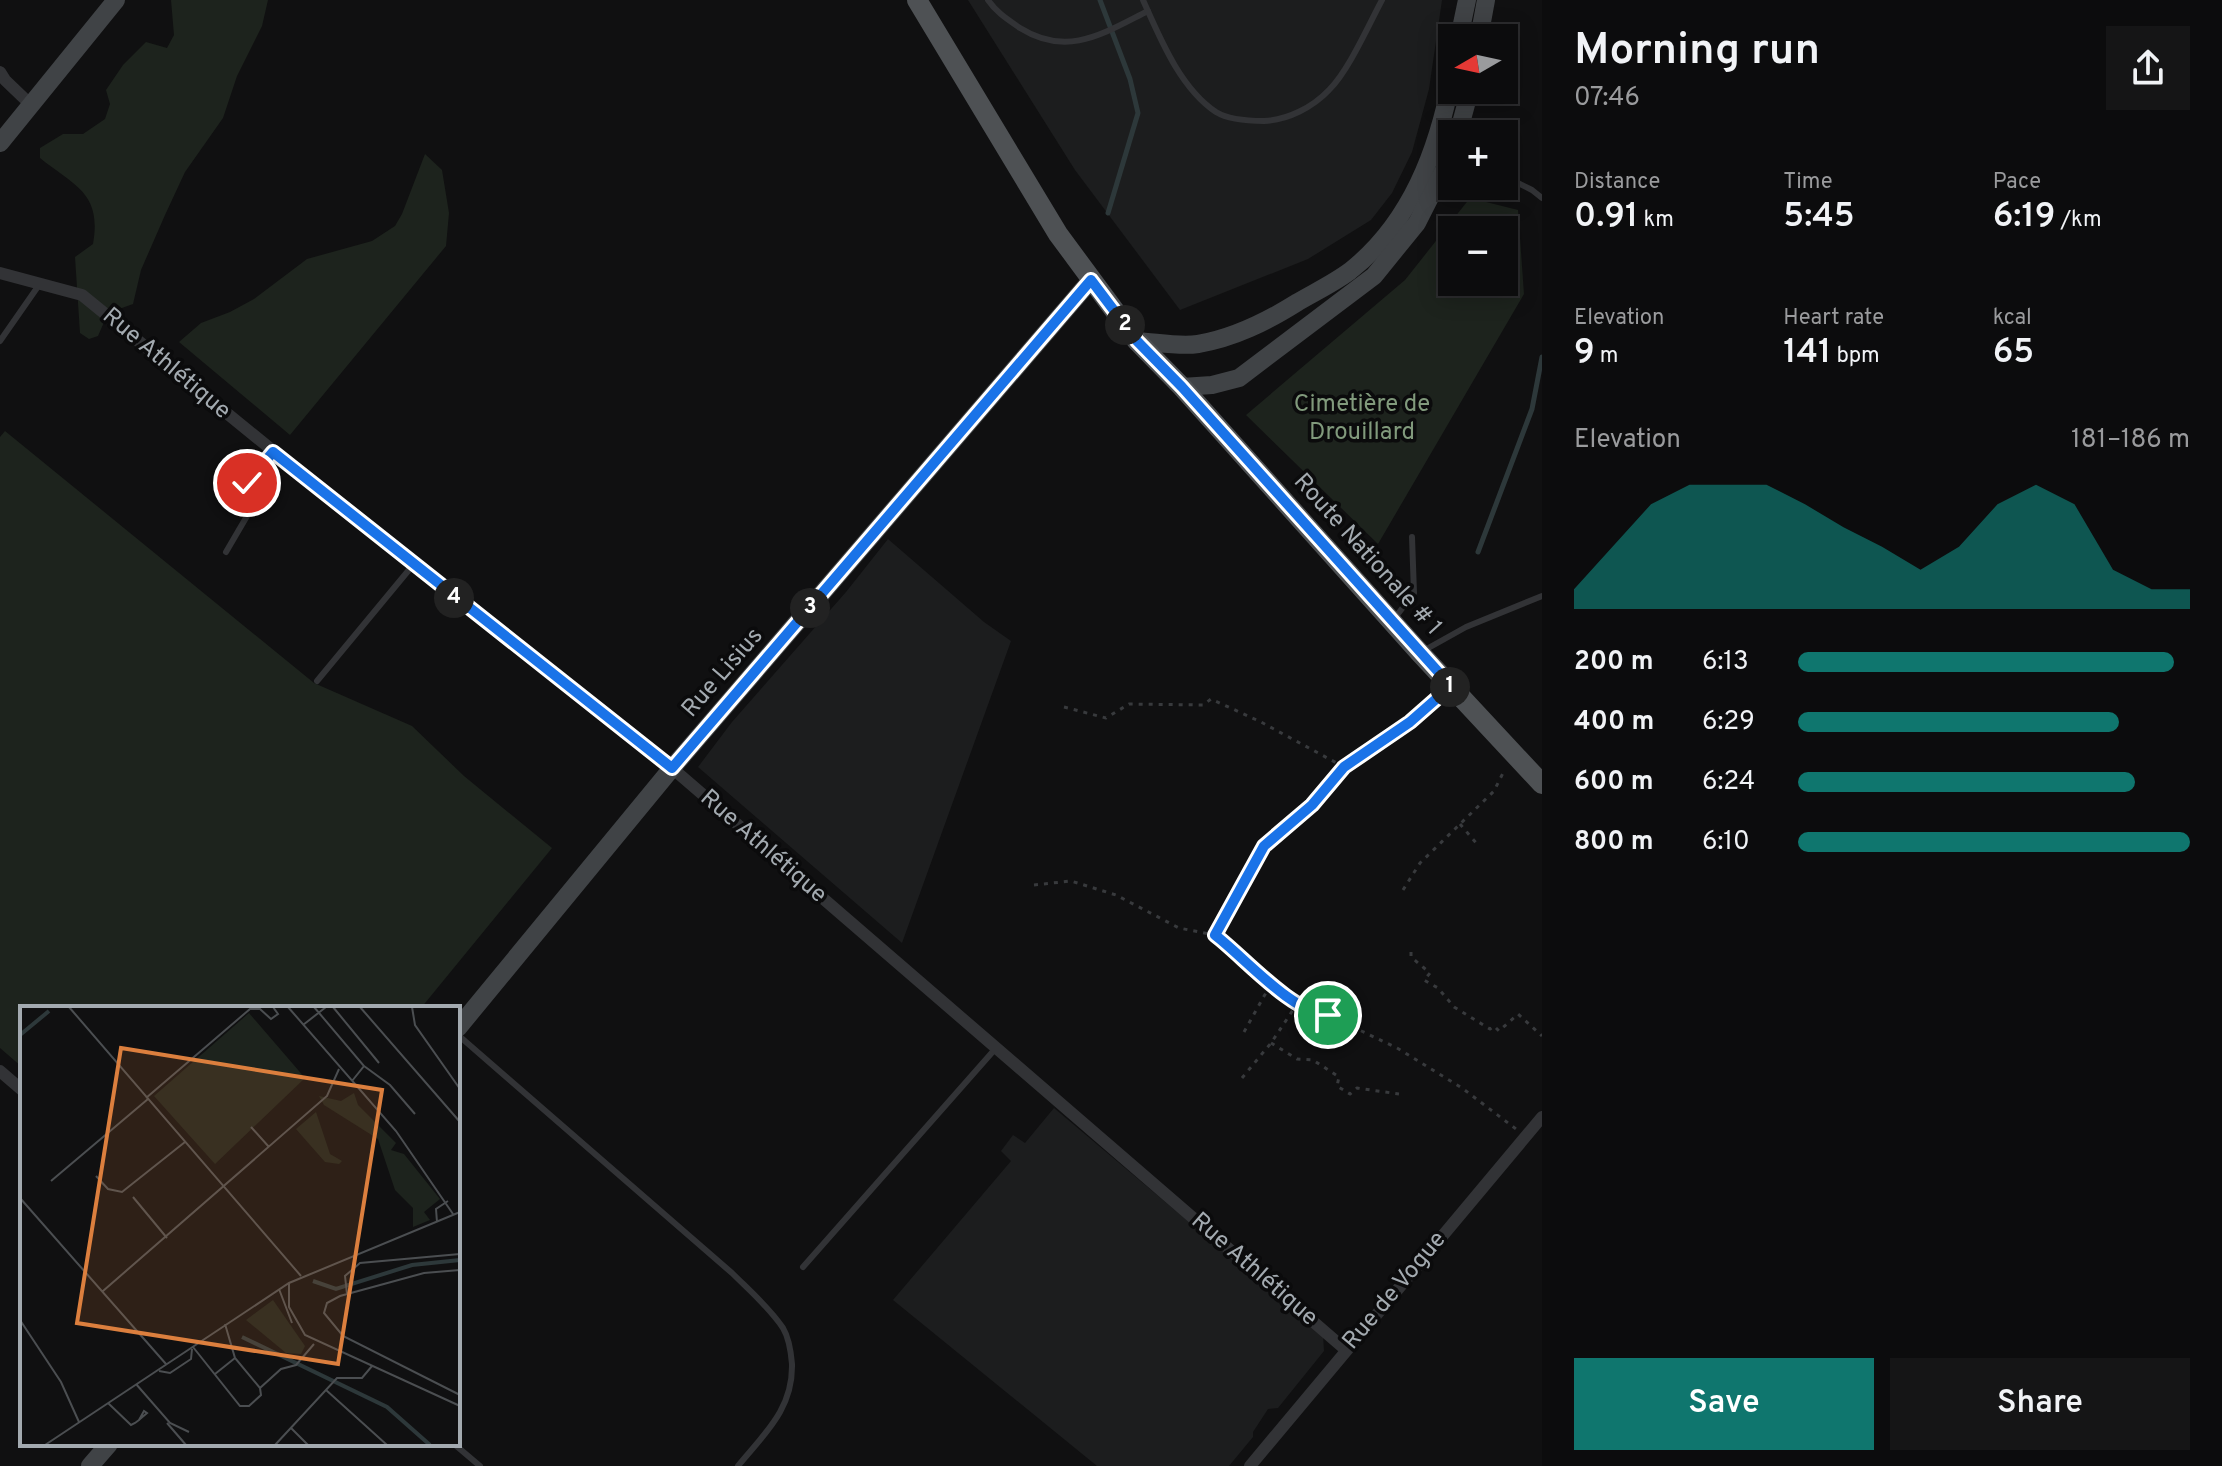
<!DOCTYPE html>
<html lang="en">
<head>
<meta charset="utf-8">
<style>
  :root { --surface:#0c0c0d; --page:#151516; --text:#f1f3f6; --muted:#9a9b9d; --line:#2c2c2e; --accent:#0f766e }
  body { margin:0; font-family:Overpass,sans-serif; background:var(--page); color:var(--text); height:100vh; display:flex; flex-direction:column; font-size:30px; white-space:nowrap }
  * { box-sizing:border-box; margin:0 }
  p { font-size:26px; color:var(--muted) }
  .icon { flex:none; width:44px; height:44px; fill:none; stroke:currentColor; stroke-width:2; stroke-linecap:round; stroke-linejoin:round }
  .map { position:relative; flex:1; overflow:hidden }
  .sheet { display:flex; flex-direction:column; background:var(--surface); width:680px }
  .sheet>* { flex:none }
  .needle { width:52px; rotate:261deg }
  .controls { position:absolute; left:1438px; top:24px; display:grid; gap:16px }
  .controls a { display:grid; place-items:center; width:80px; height:80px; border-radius:0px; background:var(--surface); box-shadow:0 4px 20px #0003,0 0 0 2px var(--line); font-size:40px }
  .pin { position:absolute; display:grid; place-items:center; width:68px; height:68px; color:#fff; margin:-34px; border:4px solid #fff; border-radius:50%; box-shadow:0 2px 8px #0007 }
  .km { position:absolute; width:40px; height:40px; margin:-20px; border-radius:50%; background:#222; color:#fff; font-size:22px; line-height:40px; text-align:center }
  .round { display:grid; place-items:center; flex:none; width:84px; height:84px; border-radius:0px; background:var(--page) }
  .overview { display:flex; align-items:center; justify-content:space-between; height:136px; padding:0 32px }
  h1 { font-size:44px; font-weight:600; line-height:60px }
  .metrics { display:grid; grid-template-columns:repeat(3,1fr); gap:12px; height:136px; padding:8px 32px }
  .metrics div { display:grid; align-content:center }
  .metrics b { font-size:34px; font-weight:600 }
  .metrics small { font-size:22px; font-weight:400 }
  .metrics p { font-size:22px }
  .chart { height:224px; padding:16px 32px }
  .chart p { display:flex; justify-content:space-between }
  .chart svg { width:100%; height:144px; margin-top:8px; fill:var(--accent); opacity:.7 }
  .action { display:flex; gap:16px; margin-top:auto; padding:16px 32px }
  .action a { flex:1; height:92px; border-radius:0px; background:var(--accent); color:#fff; font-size:32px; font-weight:600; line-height:92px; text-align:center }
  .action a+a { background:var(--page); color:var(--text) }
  ul { padding:0 32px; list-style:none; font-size:26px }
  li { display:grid; grid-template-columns:128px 96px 1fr; align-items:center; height:60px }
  li i { height:20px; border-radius:10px; background:var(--accent) }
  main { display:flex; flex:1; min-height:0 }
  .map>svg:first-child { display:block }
  .built { fill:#1c1d1e }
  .green { fill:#1d231d; fill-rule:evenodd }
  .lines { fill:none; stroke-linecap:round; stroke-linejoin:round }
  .stream { stroke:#2d383a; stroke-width:5 }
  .path { stroke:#383a3d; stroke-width:3; stroke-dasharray:4 6; stroke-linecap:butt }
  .lane { stroke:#323336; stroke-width:6 }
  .street { stroke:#323336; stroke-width:12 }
  .secondary { stroke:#404346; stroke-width:18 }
  .primary { stroke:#4e5154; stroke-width:20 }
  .route-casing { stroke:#fff; stroke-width:16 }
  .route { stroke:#1a73e8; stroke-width:10 }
  .labels { text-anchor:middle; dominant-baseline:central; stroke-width:7; stroke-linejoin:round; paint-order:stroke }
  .street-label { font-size:24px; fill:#a3aab0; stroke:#0b0b0c }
  .park-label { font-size:24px; fill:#819a7c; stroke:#0b0b0c }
  .inset-river { fill:none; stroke:#2d383a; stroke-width:4 }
  .inset-road { fill:none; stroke:#4b4e51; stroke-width:2 }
  .view { fill:#dc7f3e; fill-opacity:0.15; stroke:#dc7f3e; stroke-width:4 }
  .inset-edge { fill:none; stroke:#a3aab0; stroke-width:4 }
</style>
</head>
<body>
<main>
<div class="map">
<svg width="1542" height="1466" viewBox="0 0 1542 1466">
  <rect width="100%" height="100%" fill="#101011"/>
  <g class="built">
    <path d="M 968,0 L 1442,0 L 1429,89 L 1412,152 L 1392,193 L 1371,220 L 1308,259 L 1180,310 L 1075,170 Z"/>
    <path d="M 888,539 L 984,622 L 1011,641 L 902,943 L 698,767 L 732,722 L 846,592 Z"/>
    <path d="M 1054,1108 L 1323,1335 L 1324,1351 L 1278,1408 L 1268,1409 L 1253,1432 L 1253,1437 L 1229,1466 L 1097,1466 L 893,1300 L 1011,1161 L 1001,1151 L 1013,1135 L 1025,1143 Z"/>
  </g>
  <g class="green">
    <path d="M 171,0 L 268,0 L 262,26 L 237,76 L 223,118 L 185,172 L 165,215 L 141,270 L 133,304 L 108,313 L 98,336 L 89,339 L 80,333 L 75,257 L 93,244 C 102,193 75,186 40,158 L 40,148 L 63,134 L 83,134 L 105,119 L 110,104 L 106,90 L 123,65 L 146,42 L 167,48 L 174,35 Z"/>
    <path d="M 425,154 L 442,170 L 449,213 L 446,246 L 290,435 L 179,342 L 201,323 L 230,312 L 254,299 L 307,259 L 372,241 L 395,226 L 402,214 Z"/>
    <path d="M 1470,198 L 1518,210 L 1524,294 L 1378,544 L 1246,415 L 1405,280 ZM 1452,230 L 1504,230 L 1504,282 L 1452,282 Z"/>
    <path d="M 5,431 L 314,683 L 412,726 L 464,776 L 552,848 L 421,1008 L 22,1008 L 22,1067 L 0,1048 L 0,437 Z"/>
  </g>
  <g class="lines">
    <g class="stream">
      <path d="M 1100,0 L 1130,79 L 1138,113 L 1108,213"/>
      <path d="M 1478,552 L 1532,409 L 1542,357"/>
    </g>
    <g class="path">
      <path d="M 1064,707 L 1106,718 L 1129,704 L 1203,705 L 1211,699 L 1261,722 L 1344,767"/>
      <path d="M 1460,824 L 1477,844"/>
      <path d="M 1034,885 L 1071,881 L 1116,895 L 1179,928 L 1215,935 L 1233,948 L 1249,966 L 1272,982 L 1284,996 L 1317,1014 L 1328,1015 L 1397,1048 L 1462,1088 L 1516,1129"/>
      <path d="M 1403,890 L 1420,863 L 1494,791 L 1504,771"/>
      <path d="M 1215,935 L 1264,846 L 1312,805 L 1344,767 L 1410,722 L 1439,697"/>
      <path d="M 1411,952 L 1411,957 L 1430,973 L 1424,980 L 1438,988 L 1454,1007 L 1490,1029 L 1494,1026 L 1499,1031 L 1518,1014 L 1542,1036"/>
      <path d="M 1244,1032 L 1272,982"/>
      <path d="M 1271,1043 L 1297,1059 L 1313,1060 L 1339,1077 L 1337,1086 L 1350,1094 L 1357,1088 L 1399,1094"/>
      <path d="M 1242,1078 L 1271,1043 L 1297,1004"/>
    </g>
    <g class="lane">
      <path d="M 988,0 C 997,13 1007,19 1020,28 C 1068,58 1104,33 1148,11"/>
      <path d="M 1143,0 C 1160,38 1180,88 1216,112 C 1229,120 1250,121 1264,121 C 1288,120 1313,107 1329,90 C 1349,70 1368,26 1382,0"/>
      <path d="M 1504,176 L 1532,190 L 1542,198"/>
      <path d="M 0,341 L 39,285"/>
      <path d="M 226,552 L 257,499 L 247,483 L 273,452"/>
      <path d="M 1394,619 L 1414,593 L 1412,537"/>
      <path d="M 1423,651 L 1466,627 L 1542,596"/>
      <path d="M 317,681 L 413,565"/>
      <path d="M 458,1035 L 732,1273 C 749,1290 769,1307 783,1328 C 789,1338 791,1352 792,1364 C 793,1409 765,1433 738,1466"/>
      <path d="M 803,1267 L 996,1048"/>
      <path d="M 454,1444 L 480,1466"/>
    </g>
    <g class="street">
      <path d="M 0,72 L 5,80 L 30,104"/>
      <path d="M 0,273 L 82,295 L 413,565 L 672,768 L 1346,1350"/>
      <path d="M 0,1071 L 22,1090"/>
      <path d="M 1250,1466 L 1542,1117"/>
    </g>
    <g class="secondary">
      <path d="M 1459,38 L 1467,0"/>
      <path d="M 1479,38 L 1486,0"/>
      <path d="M 1458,134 L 1470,90"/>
      <path d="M 0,143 L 116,0"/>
      <path d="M 1137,341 C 1156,342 1179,347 1198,344 C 1234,338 1266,322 1298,302 C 1315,292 1334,283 1350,271 C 1411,223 1438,150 1452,76"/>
      <path d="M 1182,387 L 1212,385 L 1239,378 L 1374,276 L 1417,223 L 1452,154"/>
      <path d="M 458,1028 L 672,768 L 1091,280"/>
      <path d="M 90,1466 L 109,1444"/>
    </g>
    <path class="primary" d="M 917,0 L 1058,234 L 1137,341 L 1182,387 L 1420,653 L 1542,784"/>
  </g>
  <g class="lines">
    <g class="route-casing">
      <path id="route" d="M 247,483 L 273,452 L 672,768 L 1091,280 L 1137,341 L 1182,387 L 1451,686 L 1410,722 L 1344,767 L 1312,805 L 1264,846 L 1215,935 C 1244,957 1292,1013 1328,1015"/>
    </g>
    <use href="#route" class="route"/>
  </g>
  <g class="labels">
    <g class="street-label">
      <text transform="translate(166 364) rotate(40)">Rue Athlétique</text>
      <text transform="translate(1367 555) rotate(48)">Route Nationale # 1</text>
      <text transform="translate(723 673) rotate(-49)">Rue Lisius</text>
      <text transform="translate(763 847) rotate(41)">Rue Athlétique</text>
      <text transform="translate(1254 1270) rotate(41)">Rue Athlétique</text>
      <text transform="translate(1395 1291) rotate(-50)">Rue de Vogue</text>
    </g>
    <g class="park-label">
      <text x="1362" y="405">Cimetière de<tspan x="1362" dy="28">Drouillard</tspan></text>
    </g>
  </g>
  <g transform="translate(20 1006)">
    <rect width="440" height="440" fill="#101011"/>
    <path d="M 229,7 L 285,72 L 195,158 L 134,90 ZM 334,87 L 338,99 L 376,137 L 371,144 L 384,148 L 420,193 L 404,206 L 410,214 L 393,221 L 393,202 L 375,184 L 358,133 L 304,99 L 299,90 L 321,95 ZM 296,106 L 310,148 L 322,155 L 319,158 L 305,156 L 276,123 ZM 253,294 L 285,340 L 281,348 L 266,347 L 226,314 Z" fill="#1d231d"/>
    <path class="inset-river" d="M 0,29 L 29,5M 293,275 L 316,283 L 392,259 L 440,254M 222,331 L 367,401 L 410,439"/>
    <path class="inset-road" d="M 49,1 L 281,270M 268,1 L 376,125 L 433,208M 294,1 L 344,60 L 332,75M 313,1 L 359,57M 340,1 L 440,116M 392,1 L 395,19 L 440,83M 283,19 L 306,1M 344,60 L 370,79 L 395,108M 126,92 L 230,3 L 240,3 L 251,13 L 258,8 L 253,1M 231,121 L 249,141M 76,170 L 88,183 L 102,186 L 165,136M 31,175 L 128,93M 113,191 L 147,232M 0,192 L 146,358M 417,216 L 416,203 L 428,195M 440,264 L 404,267 L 320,290 L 307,297 L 304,307 L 323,330 L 440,389M 269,277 L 269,301 L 285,329 L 440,400M 259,283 L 272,317M 83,285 L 307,90 L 319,63M 327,288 L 325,270 L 340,257 L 440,248M 0,314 L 41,376 L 59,416M 173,341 L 220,400 L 229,400 L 241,389 L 240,382 L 215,352 L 205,318M 139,365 L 150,367 L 171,353 L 172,343M 195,368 L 215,352M 116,378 L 150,417 L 169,426M 240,382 L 261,363 L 276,359 L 294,338M 306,384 L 367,439M 88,397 L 111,419 L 115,417 L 119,414 L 120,413 L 127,407 L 124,405 L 119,414M 147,417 L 166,439M 271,422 L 288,439M 25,439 L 269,277 L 440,206M 255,439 L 317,372 L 342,372 L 352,360"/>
    <path class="view" d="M 101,42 L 362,84 L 318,358 L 57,317 Z"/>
    <rect width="440" height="440" class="inset-edge"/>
  </g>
</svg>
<div class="controls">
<a><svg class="needle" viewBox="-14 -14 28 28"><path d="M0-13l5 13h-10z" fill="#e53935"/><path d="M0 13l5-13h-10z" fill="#9a9b9d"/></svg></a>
<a>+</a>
<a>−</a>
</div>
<div class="pin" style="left:1328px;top:1015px;background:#1e9e55"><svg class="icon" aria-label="arrive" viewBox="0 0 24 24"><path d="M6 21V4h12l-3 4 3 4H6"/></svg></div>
<div class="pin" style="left:247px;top:483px;background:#d93025"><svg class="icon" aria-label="check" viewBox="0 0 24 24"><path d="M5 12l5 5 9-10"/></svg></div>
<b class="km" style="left:1450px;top:687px">1</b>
<b class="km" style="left:1125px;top:325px">2</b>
<b class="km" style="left:810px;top:608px">3</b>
<b class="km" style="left:454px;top:598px">4</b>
</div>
<section class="sheet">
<div class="overview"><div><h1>Morning run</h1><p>07:46</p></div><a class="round"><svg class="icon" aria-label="share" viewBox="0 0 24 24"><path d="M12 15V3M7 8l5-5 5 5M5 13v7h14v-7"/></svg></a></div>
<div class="metrics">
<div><p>Distance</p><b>0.91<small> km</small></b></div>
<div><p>Time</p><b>5:45</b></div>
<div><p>Pace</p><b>6:19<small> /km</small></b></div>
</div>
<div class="metrics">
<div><p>Elevation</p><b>9<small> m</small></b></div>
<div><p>Heart rate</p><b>141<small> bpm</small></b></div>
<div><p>kcal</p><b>65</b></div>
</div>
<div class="chart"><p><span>Elevation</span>181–186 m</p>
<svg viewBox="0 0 160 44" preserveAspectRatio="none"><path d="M0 44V38L10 25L20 12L30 6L40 6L50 6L60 12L70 19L80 25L90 32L100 25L110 12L120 6L130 12L140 32L150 38L160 38V44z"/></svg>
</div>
<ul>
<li><b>200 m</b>6:13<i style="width:96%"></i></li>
<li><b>400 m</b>6:29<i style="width:82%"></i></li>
<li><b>600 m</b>6:24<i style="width:86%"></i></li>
<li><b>800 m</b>6:10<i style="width:100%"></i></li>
</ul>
<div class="action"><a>Save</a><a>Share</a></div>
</section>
</main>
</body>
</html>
